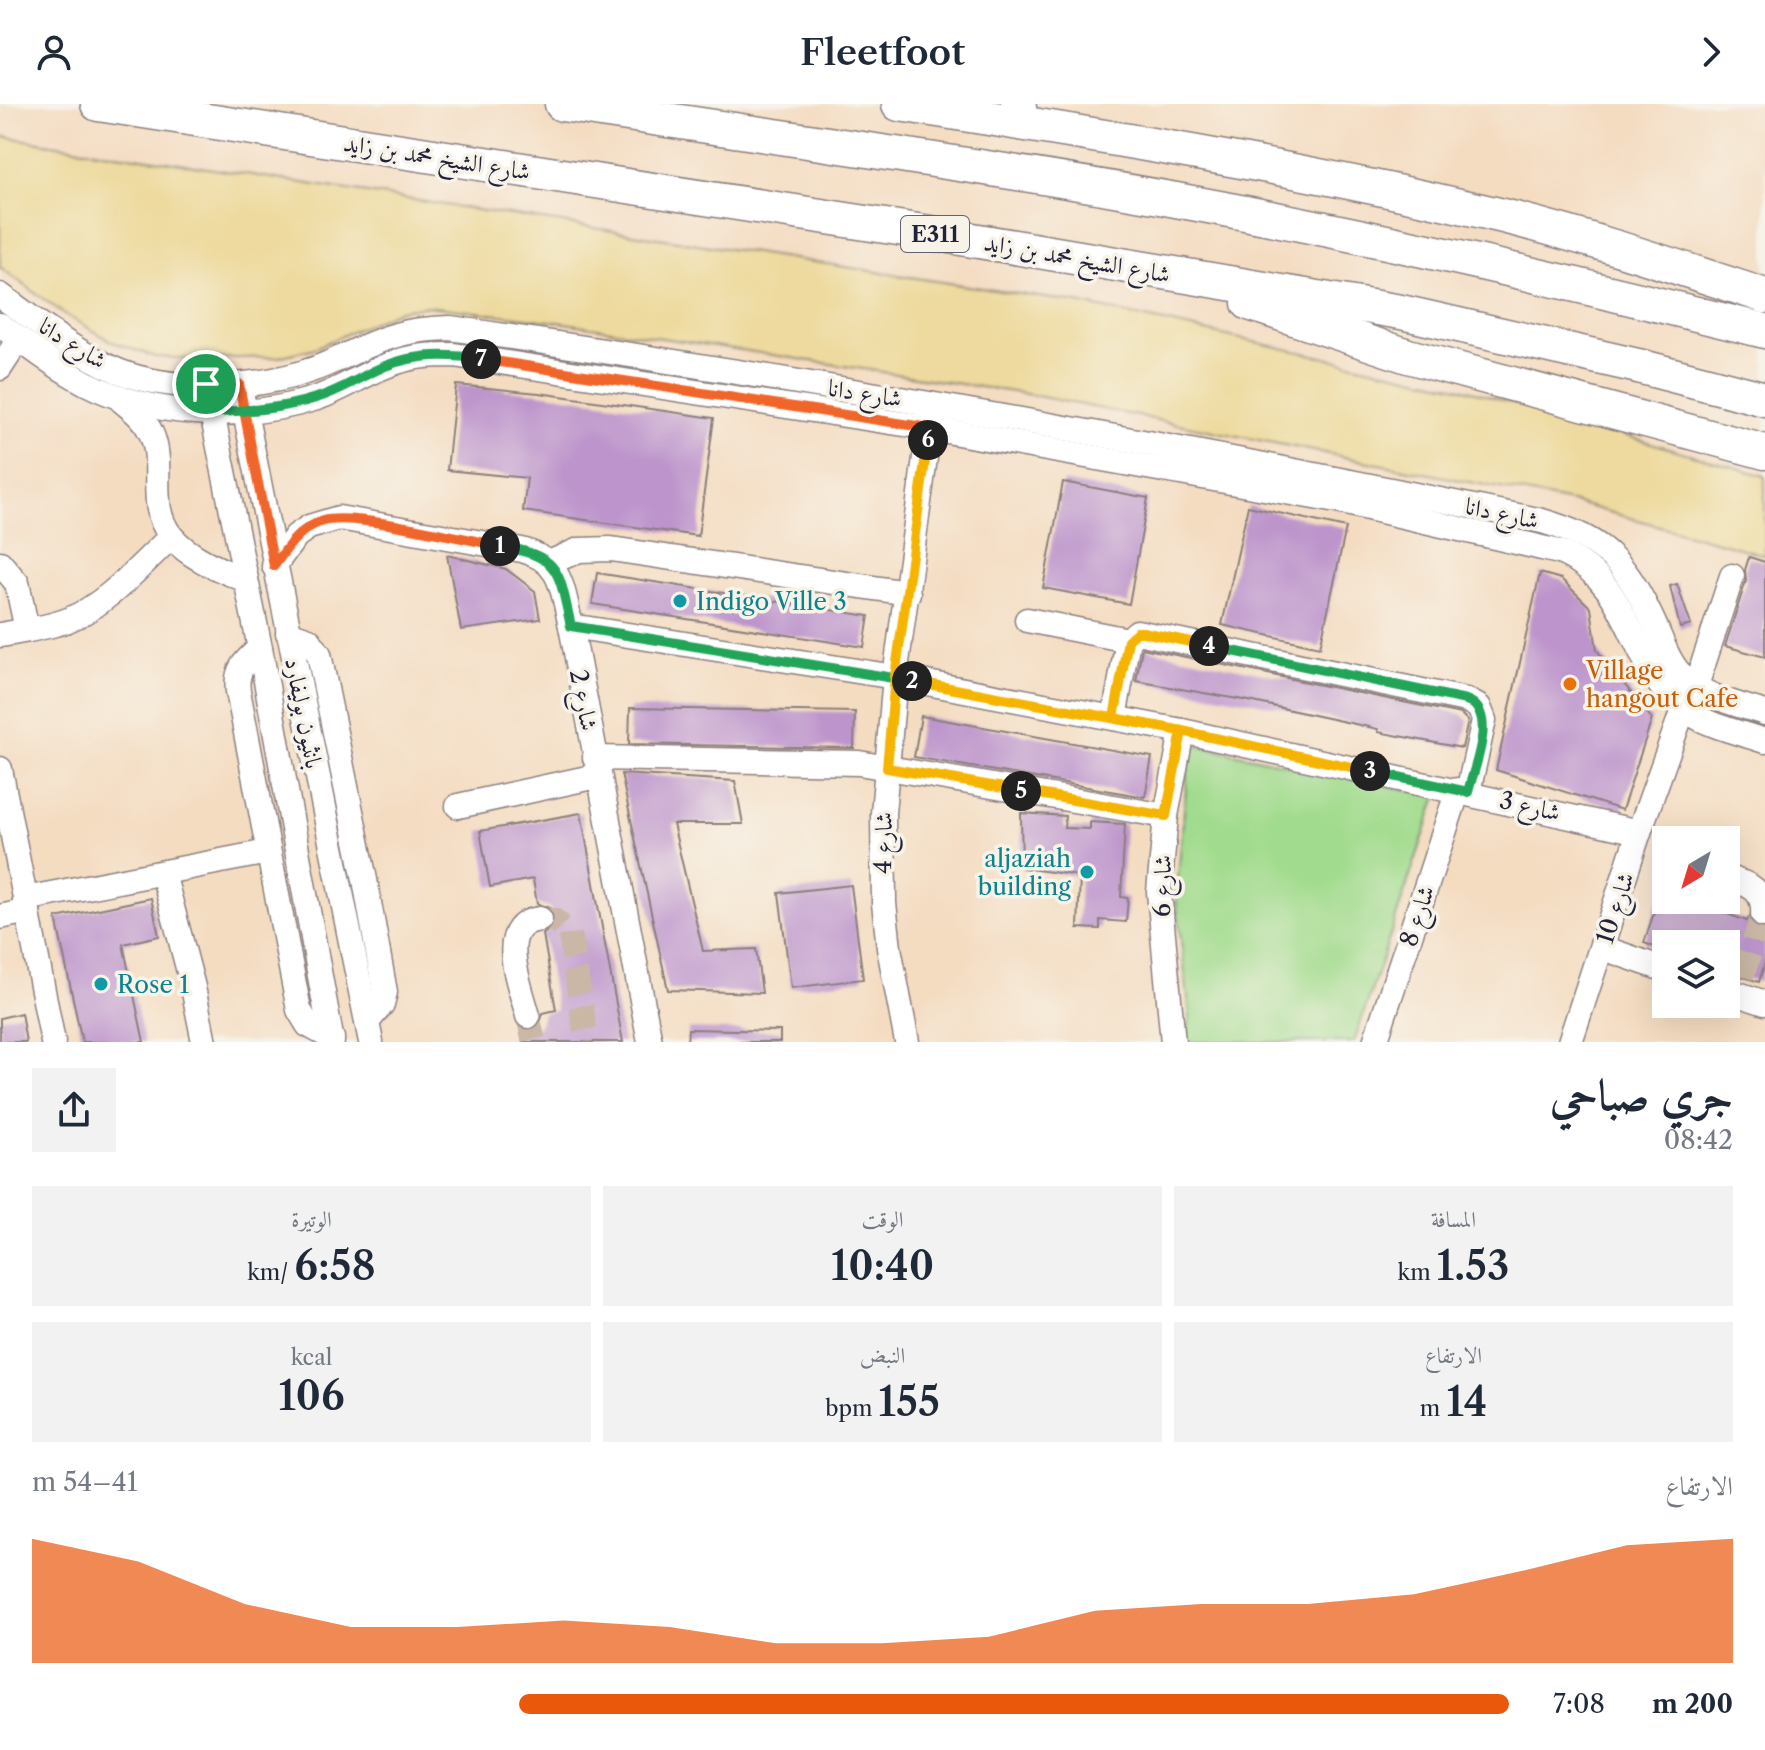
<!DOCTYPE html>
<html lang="ar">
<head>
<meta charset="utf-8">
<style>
  :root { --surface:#fff; --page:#f2f2f3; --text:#1f2937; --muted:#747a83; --accent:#ea580c }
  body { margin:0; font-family:"Libre Caslon Text",Amiri,serif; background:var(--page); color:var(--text); direction:rtl; height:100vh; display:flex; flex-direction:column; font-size:30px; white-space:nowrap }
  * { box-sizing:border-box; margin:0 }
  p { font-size:26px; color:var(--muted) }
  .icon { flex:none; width:44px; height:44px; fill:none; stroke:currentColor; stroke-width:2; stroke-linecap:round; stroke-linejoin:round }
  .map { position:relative; height:938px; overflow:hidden; direction:ltr }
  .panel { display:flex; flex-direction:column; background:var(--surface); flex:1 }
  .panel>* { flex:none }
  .needle { width:52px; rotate:218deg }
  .buttons { position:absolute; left:1652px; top:722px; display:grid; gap:16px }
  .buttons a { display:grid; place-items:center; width:88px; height:88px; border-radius:0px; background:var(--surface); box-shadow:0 8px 32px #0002; font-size:40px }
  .pin { position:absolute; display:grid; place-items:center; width:68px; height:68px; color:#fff; margin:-34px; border:4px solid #fff; border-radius:50%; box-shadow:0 2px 8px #0007 }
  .km { position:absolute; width:40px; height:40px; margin:-20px; border-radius:50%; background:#222; color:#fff; font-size:22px; line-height:40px; text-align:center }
  .round { display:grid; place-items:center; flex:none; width:84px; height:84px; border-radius:0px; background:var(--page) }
  .head { display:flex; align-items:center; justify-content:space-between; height:136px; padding:0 32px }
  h1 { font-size:44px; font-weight:600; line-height:60px }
  .stats { display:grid; grid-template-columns:repeat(3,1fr); gap:12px; height:136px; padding:8px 32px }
  .stats div { display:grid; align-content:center; border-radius:0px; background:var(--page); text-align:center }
  .stats b { font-size:40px; font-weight:600 }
  .stats small { font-size:22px; font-weight:400 }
  .stats p { font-size:22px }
  .chart { height:224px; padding:16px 32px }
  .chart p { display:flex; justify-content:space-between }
  .chart svg { width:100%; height:144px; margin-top:8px; fill:var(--accent); opacity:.7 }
  ul { padding:0 32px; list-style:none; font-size:26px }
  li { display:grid; grid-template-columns:128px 96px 1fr; align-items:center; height:60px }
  li i { height:20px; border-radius:10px; background:var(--accent) }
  header { display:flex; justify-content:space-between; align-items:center; height:104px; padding:0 32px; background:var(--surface); font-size:36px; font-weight:600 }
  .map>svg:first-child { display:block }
  .green { fill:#a1db8d; stroke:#627e64; stroke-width:2 }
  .sand { fill:#eeda9e; stroke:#887e6c; stroke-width:2 }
  .building { fill:#bd95cc }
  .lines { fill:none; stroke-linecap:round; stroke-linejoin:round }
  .minor-tunnel { stroke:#cab7a6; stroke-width:24; stroke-dasharray:24 12; stroke-linecap:butt }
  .minor-casing { stroke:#8b7f7e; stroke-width:27 }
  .highway-casing { stroke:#8b7f7e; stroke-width:37 }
  .minor { stroke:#fff; stroke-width:24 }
  .highway { stroke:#fff; stroke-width:34 }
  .split-1-casing { stroke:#fff; stroke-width:16 }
  .split-2-casing { stroke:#fff; stroke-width:16 }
  .split-3-casing { stroke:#fff; stroke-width:16 }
  .split-4-casing { stroke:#fff; stroke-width:16 }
  .split-5-casing { stroke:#fff; stroke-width:16 }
  .split-6-casing { stroke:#fff; stroke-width:16 }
  .split-7-casing { stroke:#fff; stroke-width:16 }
  .split-8-casing { stroke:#fff; stroke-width:16 }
  .split-1 { stroke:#f0652b; stroke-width:10 }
  .split-2 { stroke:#22a559; stroke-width:10 }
  .split-3 { stroke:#f5b400; stroke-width:10 }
  .split-4 { stroke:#22a559; stroke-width:10 }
  .split-5 { stroke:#f5b400; stroke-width:10 }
  .split-6 { stroke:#f5b400; stroke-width:10 }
  .split-7 { stroke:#f0652b; stroke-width:10 }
  .split-8 { stroke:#22a559; stroke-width:10 }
  .culture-dot { fill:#0f9aa8; stroke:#f7f3e8; stroke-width:3 }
  .food-dot { fill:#e8710a; stroke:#f7f3e8; stroke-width:3 }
  .labels { text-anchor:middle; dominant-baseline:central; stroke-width:7; stroke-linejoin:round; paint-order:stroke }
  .shield { fill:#f7f3e8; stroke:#62616f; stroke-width:2 }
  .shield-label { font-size:22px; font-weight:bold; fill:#22223b }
  .street-label { font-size:24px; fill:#22223b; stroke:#f7f3e8 }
  .culture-label { font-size:24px; fill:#0d838f; stroke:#f7f3e8; text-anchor:start }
  .food-label { font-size:24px; fill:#c56008; stroke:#f7f3e8; text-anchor:start }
</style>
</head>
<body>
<header><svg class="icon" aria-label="forward" viewBox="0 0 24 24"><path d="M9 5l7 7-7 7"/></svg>Fleetfoot<svg class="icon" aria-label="person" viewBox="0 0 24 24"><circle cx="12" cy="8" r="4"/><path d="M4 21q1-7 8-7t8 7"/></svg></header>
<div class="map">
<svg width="1765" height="938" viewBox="0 0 1765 938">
  <rect width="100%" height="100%" fill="#f7f3e8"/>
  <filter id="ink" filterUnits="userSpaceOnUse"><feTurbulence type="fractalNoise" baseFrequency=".0125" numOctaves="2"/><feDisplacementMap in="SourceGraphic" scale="16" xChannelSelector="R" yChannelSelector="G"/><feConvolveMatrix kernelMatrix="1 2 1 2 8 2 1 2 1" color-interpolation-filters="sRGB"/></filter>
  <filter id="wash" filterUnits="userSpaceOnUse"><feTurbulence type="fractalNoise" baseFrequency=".006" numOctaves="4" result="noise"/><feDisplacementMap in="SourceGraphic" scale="32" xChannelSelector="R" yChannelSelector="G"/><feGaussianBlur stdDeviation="1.8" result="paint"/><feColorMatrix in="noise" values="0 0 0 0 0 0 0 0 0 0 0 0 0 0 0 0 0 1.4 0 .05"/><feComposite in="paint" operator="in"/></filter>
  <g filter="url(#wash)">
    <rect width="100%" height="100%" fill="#f4dcc1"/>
    <path class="green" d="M 1190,640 L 1437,692 L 1354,938 L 1187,938 L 1190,910 L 1176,795 Z"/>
    <path class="sand" d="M 0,32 L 1078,199 L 1458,283 L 1765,372 L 1765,451 L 1576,399 L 1032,291 L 559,218 L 428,202 L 400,206 L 315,244 L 278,253 L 196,255 L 155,253 L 113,238 L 64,210 L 0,163 Z"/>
    <g id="blocks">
      <g class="building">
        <path d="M 456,281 L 539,289 L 714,314 L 698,432 L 523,407 L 527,374 L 447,366 Z"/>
        <path d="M 1063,378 L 1148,394 L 1129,500 L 1043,484 Z"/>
        <path d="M 1248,402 L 1346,424 L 1320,543 L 1222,521 Z"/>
        <path d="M 447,451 L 506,465 L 535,487 L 540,515 L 461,526 Z"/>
        <path d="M 1749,453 L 1765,458 L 1765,553 L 1725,542 L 1746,477 L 1745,466 Z"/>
        <path d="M 597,469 L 869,512 L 864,543 L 592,500 Z"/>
        <path d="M 1540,469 L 1561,475 L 1591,504 L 1597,546 L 1652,615 L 1622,706 L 1496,666 Z"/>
        <path d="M 1677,480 L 1691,521 L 1680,524 L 1670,482 Z"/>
        <path d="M 1142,544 L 1461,610 L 1468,617 L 1462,644 L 1378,628 L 1378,625 L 1249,597 L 1136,577 Z"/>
        <path d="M 630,604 L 855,608 L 854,644 L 629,640 Z"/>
        <path d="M 921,612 L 1152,653 L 1145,693 L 914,653 Z"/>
        <path d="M 621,670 L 735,677 L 743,720 L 673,720 L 703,847 L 756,845 L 762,889 L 668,886 Z"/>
        <path d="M 581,709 L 623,938 L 523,938 L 520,924 L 533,926 L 539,922 L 543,909 L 556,906 L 543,830 L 551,825 L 554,811 L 550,804 L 537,800 L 533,775 L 490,783 L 480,727 Z"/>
        <path d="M 1021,709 L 1065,712 L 1064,724 L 1090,725 L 1090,718 L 1125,720 L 1121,793 L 1128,794 L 1126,818 L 1100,816 L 1100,825 L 1078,824 L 1080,772 L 1022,764 Z"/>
        <path d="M 851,781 L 863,875 L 791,884 L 779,789 Z"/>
        <path d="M 151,794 L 159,832 L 123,840 L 144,938 L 82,938 L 56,814 Z"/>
        <path d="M 1658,796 L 1713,796 L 1710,804 L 1747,817 L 1749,814 L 1755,824 L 1765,826 L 1765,858 L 1759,878 L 1726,867 L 1726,840 L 1666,840 L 1666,847 L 1644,839 Z"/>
        <path d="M 21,909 L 26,938 L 0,938 L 0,914 Z"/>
        <path d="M 688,925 L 780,927 L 780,938 L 687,938 Z"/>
      </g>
    </g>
  </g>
  <g filter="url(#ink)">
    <use href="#blocks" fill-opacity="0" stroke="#8b7f7e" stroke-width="2"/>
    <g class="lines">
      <g class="minor-tunnel">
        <path d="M 540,815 L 554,816 L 570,830 L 587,938"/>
        <path d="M 1742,872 L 1763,811"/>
        <path d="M 528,912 L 534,938"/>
      </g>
      <g class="minor-casing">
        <g id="minor">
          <path d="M 1013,0 L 1024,3"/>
          <path d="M 0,191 C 37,218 75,249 118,267 C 170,288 253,285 305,268 C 335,259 361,242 390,233 C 410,226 430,225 450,224 C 816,277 1180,341 1542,417 C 1608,436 1627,461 1655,522 C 1662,538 1668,557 1681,571 C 1703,593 1736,600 1765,609"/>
          <path d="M 0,221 C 28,241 55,263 86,279 C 154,314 245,317 317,294 C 346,284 371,265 400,257 C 418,251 436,251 454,251 L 930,324 L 1342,398 L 1534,442 C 1544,445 1555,446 1564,450 C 1633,480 1628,559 1680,602 C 1703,621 1737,628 1765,637"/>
          <path d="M 0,264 L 19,235"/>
          <path d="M 242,293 L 371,938"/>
          <path d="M 209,294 L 260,544 L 332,938"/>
          <path d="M 122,297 C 133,306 145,315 151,329 C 166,362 146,401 171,432 C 189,454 221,466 246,476"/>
          <path d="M 0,459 L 17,479 L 27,526"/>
          <path d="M 549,459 L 579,446 L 611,445 L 908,489"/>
          <path d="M 274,462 L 296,432 L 309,423 L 339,414 L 522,446 C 563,457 562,486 571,522 L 650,938"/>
          <path d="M 1027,516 L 1128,536"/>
          <path d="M 571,522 L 895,573 L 1182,627 L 1639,728"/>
          <path d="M 288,529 L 309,536 L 319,550 L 365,776 L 385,888 L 382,900 L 367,918"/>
          <path d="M 0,531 C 22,527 47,524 68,516 C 108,500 140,461 171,433"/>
          <path d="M 260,544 C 245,557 235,566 238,587 L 299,906 L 308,921 L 332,934"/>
          <path d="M 1696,582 L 1732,472"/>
          <path d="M 1114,614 L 1128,536 L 1137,528 L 1466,596 L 1479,603 L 1484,616 L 1468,688"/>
          <path d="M 595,654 L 859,659 L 1166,712"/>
          <path d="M 0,665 L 53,938"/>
          <path d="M 458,702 L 597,672"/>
          <path d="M 163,769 L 193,883 L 204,938"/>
          <path d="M 1726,773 C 1747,780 1765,784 1763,811"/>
          <path d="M 25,795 L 268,748"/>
          <path d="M 0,813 L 28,807"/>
          <path d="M 1603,844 L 1666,866"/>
          <path d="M 1726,886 L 1765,899"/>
          <path d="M 528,912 C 521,883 493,820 540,815"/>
          <path d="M 907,938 L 889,844 L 884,799 L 883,709 L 895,573 L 931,310"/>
          <path d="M 1173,938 L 1159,788 L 1166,712 L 1182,627"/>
          <path d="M 1375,938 L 1458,686"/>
          <path d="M 1570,938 L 1639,728 L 1688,592"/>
        </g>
      </g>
      <g class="highway-casing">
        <g id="highway">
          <path d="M 98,0 L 937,130 L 1401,208 L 1638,262 L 1765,295"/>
          <path d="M 562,0 C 767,32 972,59 1176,96 C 1374,132 1570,178 1765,227"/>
          <path d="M 899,0 C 1100,31 1301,64 1499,111 C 1589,133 1677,163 1765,192"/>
          <path d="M 1249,199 L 1408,252 L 1765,348"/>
        </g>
      </g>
      <use href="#minor" class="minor"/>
      <use href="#highway" class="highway"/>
    </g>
  </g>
  <g class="lines" filter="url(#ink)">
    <g class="split-1-casing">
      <path id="split-1" d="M 206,280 L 239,280 L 274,462 C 287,444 299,424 323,417 C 353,408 463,435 500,442"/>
    </g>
    <g class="split-2-casing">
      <path id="split-2" d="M 500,442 C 562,453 558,466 571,522 L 912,577"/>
    </g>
    <g class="split-3-casing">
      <path id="split-3" d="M 912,577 L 1182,627 L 1370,667"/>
    </g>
    <g class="split-4-casing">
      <path id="split-4" d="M 1209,542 L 1466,596 C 1499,607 1474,663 1468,688 L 1370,667"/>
    </g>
    <g class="split-5-casing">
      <path id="split-5" d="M 1021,687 L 1166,712 L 1182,627 L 1114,614 L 1128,536 L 1137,528 L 1143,528 L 1209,542"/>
    </g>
    <g class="split-6-casing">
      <path id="split-6" d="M 928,336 L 895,573 L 887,664 L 1021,687"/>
    </g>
    <g class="split-7-casing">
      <path id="split-7" d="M 481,255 L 930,324 L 928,336"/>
    </g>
    <g class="split-8-casing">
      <path id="split-8" d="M 206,280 L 211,308 C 247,307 282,305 316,294 C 336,288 353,278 372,268 C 407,250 442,249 481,255"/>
    </g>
    <use href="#split-1" class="split-1"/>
    <use href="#split-2" class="split-2"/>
    <use href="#split-3" class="split-3"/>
    <use href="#split-4" class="split-4"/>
    <use href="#split-5" class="split-5"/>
    <use href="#split-6" class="split-6"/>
    <use href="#split-7" class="split-7"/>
    <use href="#split-8" class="split-8"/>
  </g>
  <g class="culture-dot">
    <circle cx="680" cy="497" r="8"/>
    <circle cx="1087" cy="768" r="8"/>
    <circle cx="101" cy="880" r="8"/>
  </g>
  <circle class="food-dot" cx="1570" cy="580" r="8"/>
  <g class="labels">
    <rect class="shield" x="901" y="112" width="68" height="36" rx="6"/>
    <g class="shield-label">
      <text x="935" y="130">E311</text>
    </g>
    <g class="street-label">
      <text transform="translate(437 53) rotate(9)">شارع الشيخ محمد بن زايد</text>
      <text transform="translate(1077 154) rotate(10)">شارع الشيخ محمد بن زايد</text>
      <text transform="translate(73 239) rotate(32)">شارع دانا</text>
      <text transform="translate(865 289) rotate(9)">شارع دانا</text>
      <text transform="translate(1502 409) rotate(12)">شارع دانا</text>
      <text transform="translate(584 596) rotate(79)">شارع 2</text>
      <text transform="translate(304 609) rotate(79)">بانثيون بوليفارد</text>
      <text transform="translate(1530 702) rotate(13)">شارع 3</text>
      <text transform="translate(883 739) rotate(-89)">شارع 4</text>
      <text transform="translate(1162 782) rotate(-89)">شارع 6</text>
      <text transform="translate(1615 804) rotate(-72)">شارع 10</text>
      <text transform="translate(1417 812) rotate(-72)">شارع 8</text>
    </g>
    <g class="culture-label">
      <text x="696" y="497">Indigo Ville 3</text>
      <text x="1071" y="754" text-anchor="end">aljaziah<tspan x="1071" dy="28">building</tspan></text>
      <text x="117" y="880">Rose 1</text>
    </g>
    <g class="food-label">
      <text x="1586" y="566">Village<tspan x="1586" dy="28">hangout Cafe</tspan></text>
    </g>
  </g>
</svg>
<div class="buttons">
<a><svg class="needle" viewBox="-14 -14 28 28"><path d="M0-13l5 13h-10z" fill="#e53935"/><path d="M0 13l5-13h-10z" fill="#747a83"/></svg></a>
<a><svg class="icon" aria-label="layers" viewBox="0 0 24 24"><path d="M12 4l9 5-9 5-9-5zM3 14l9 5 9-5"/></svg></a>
</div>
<div class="pin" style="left:206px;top:280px;background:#1e9e55"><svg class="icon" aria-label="arrive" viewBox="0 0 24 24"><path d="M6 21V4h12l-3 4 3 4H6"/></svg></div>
<b class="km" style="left:500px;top:442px">1</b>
<b class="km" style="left:912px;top:577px">2</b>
<b class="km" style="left:1370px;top:667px">3</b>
<b class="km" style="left:1209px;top:542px">4</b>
<b class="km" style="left:1021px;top:687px">5</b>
<b class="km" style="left:928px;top:336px">6</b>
<b class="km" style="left:481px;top:255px">7</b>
</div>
<section class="panel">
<div class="head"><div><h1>جري صباحي</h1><p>08:42</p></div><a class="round"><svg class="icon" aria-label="share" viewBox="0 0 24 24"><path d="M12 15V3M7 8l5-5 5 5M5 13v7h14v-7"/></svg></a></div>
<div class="stats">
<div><p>المسافة</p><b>1.53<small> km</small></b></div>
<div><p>الوقت</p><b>10:40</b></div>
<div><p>الوتيرة</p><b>6:58<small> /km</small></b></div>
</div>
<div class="stats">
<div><p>الارتفاع</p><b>14<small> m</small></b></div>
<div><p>النبض</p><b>155<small> bpm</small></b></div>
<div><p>kcal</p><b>106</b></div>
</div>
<div class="chart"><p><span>الارتفاع</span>41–54 m</p>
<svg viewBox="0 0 160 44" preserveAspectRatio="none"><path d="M0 44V6L10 13L20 26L30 33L40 33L50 31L60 33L70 38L80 38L90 36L100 28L110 26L120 26L130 23L140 16L150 8L160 6V44z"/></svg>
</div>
<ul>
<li><b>200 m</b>7:08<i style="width:67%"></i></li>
</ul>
</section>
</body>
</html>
